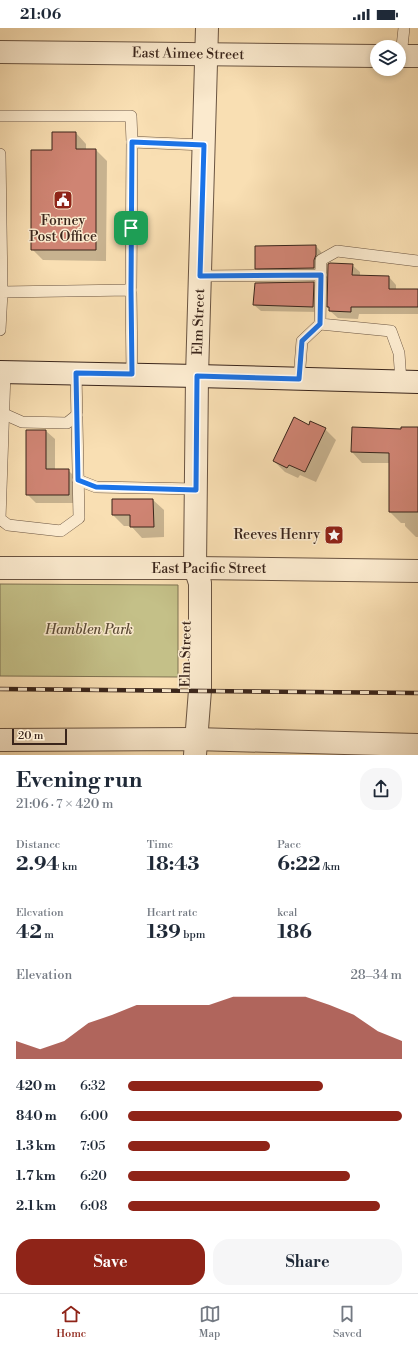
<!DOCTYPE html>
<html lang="en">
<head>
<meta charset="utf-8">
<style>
  :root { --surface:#fff; --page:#f6f6f7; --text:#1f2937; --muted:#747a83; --line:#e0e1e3; --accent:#8f2418 }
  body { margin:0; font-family:"Libre Bodoni",serif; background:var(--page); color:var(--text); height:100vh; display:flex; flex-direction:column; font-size:15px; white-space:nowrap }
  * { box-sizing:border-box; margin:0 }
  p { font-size:13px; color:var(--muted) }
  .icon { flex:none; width:22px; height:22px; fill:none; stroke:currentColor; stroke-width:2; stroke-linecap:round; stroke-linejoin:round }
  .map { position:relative; height:727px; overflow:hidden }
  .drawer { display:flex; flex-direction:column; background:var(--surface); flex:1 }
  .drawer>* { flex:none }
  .fabs { position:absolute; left:370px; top:12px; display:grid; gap:8px }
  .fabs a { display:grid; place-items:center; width:36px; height:36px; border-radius:50%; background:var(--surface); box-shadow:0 2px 6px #0003; font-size:20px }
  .scale { position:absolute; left:12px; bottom:10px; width:55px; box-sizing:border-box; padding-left:4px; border:2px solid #3a251b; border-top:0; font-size:11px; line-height:14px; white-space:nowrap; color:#3a251b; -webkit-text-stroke:3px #fbeace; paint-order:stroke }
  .pin { position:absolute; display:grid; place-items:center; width:34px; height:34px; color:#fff; margin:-17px; border-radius:8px; box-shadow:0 2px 6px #0006 }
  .round { display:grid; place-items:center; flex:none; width:42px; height:42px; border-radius:16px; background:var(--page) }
  .summary { display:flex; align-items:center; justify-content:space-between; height:68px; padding:0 16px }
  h1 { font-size:22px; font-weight:800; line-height:30px }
  .stats { display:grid; grid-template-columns:repeat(3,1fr); gap:6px; height:68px; padding:4px 16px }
  .stats div { display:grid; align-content:center }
  .stats b { font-size:20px; font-weight:800 }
  .stats small { font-size:11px; font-weight:400 }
  .stats p { font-size:11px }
  .chart { height:112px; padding:8px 16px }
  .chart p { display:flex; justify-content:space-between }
  .chart svg { width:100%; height:72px; margin-top:4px; fill:var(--accent); opacity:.7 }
  .primary-button { display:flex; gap:8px; margin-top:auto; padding:8px 16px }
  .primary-button a { flex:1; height:46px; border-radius:16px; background:var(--accent); color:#fff; font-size:16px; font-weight:800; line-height:46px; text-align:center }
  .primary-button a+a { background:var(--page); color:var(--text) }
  ul { padding:0 16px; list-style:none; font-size:13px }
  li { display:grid; grid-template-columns:64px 48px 1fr; align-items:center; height:30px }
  li i { height:10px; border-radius:5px; background:var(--accent) }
  .status { display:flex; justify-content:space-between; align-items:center; height:28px; padding:0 20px; background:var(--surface); direction:ltr }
  .status svg { height:11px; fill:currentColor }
  .dock { display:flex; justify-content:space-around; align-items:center; height:56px; border-top:1px solid var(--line); background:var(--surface); font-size:11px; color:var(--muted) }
  .dock a { display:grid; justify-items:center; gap:2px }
  .dock .on { color:var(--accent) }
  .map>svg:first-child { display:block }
  .green { fill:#c4c088; stroke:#7f7252 }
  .shadow { fill:#0003 }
  .building { fill:#cf8473; stroke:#3a251b }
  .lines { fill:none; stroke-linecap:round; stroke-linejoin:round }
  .service-casing { stroke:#6a5441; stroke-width:12 }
  .minor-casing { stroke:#6a5441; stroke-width:24 }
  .secondary-casing { stroke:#3a251b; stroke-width:24 }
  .service { stroke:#fbeace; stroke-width:11 }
  .minor { stroke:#fbeace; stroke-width:22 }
  .secondary { stroke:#fbeace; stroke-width:22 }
  .rail-casing { stroke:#3a251b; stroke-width:4.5 }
  .rail { stroke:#fbeace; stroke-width:3; stroke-dasharray:9; stroke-linecap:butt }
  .route-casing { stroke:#fff; stroke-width:8 }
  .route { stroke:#1a73e8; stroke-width:5 }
  .labels { text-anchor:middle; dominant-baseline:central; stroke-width:3; stroke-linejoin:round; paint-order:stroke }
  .street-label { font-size:14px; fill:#3a251b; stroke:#fbeace }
  .poi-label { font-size:14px; fill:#3a251b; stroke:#fbeace }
  .park-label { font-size:14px; font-style:italic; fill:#5c4c36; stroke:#fbeace }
</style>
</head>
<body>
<div class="status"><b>21:06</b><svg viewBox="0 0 49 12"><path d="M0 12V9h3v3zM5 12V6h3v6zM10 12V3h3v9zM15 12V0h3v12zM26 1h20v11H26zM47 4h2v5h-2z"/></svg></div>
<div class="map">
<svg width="418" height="727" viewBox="0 0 418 727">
  <rect width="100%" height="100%" fill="#f9dfb3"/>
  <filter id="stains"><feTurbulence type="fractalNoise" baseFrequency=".005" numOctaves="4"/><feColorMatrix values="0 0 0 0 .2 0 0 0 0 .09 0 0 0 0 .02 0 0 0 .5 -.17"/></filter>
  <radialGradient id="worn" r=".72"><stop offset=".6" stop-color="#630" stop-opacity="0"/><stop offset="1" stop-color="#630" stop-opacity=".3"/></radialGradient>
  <path class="green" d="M 0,556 L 178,557 L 178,649 L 0,648 Z"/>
  <g class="shadow">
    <path d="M 76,105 L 86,116 L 86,122 L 96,122 L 107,133 L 106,233 L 43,232 L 32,221 Z"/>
    <path d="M 316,218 L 322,225 L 322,234 L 320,246 L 262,246 L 256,240 Z"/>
    <path d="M 352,237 L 360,244 L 360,248 L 389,249 L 396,257 L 396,262 L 418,262 L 418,286 L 359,286 L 358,291 L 338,290 L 330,283 L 330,280 L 328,278 Z"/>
    <path d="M 313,255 L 319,261 L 319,284 L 261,283 L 254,277 Z"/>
    <path d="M 309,398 L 325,401 L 336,412 L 316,454 L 300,447 L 298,450 L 285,444 L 274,433 Z"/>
    <path d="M 418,400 L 418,509 L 416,509 L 405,498 L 405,495 L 401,495 L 390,484 L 390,435 L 362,435 L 352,424 L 402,402 Z"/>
    <path d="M 27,403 L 46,403 L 55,411 L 55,442 L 68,442 L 77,451 L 77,475 L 36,475 L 27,466 Z"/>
    <path d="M 153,472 L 164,482 L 164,509 L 142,510 L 131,498 L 124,498 L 113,487 Z"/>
  </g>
  <g class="building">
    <path d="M 52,104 L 76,104 L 76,121 L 96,121 L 96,222 L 31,222 L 31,122 L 52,122 Z"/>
    <path d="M 316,217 L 316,227 L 314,232 L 314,240 L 255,241 L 255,218 Z"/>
    <path d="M 330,235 L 353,236 L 352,247 L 389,248 L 389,261 L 418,261 L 418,279 L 351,279 L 351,284 L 329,283 L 329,279 L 327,279 L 328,236 Z"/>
    <path d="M 314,254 L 313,279 L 253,277 L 255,255 Z"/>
    <path d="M 294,389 L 309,397 L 310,393 L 326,400 L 305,444 L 289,437 L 287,440 L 273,433 Z"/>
    <path d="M 352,399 L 401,401 L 401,399 L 418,399 L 418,484 L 389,484 L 389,425 L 351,424 Z"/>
    <path d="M 26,402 L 46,402 L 46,441 L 69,441 L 69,467 L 26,467 Z"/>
    <path d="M 112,471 L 153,471 L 154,499 L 130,499 L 130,487 L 112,487 Z"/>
  </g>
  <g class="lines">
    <g class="service-casing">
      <g id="service">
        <path d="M 401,28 L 404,0"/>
        <path d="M 0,88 L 131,88 L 132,114 L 131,262"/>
        <path d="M 132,114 L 204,117"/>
        <path d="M 0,126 L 2,264"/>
        <path d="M 200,248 L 321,247"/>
        <path d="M 0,302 L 2,264 L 131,262 L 132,346"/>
        <path d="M 5,344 L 0,491 L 8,497 L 61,503 L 79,490 L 76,345"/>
        <path d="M 299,351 L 302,313 L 320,296"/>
        <path d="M 401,354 L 399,325 L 391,303 L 320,296 L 321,232 L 337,223 L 418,233"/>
        <path d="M 4,386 L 22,394 L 67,395 L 77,387"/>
        <path d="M 78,452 L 96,459 L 196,461"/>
      </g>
    </g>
    <g class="minor-casing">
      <g id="minor">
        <path d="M 0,24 L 377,28"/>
        <path d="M 399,28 L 418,28"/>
        <path d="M 0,540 L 195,540 L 418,543"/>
        <path d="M 0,712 L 195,711 L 418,717"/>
        <path d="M 195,727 L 200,662 L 200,555 L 195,540 L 197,348 L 207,0"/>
      </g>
    </g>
    <g class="secondary-casing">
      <path id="secondary" d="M 0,344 L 197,348 L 418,354"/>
    </g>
    <use href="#service" class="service"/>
    <use href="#minor" class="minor"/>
    <use href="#secondary" class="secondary"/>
    <g class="rail-casing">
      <path id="rail" d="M 0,661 L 418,665"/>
    </g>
    <use href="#rail" class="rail"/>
  </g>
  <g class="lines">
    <g class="route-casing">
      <path id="route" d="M 132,114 L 204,117 L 200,248 L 321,247 L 320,296 L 302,313 L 299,351 L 197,348 L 196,462 L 96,459 L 78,452 L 76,345 L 132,346 L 131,262 Z"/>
    </g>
    <use href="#route" class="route"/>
  </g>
  <defs>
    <g id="civic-square" transform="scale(1)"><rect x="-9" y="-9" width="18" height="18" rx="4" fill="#8f2418" stroke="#fbeace"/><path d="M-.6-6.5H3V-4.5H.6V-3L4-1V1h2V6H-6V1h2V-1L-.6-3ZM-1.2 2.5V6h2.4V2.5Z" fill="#fff"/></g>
    <g id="sight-square" transform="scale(1)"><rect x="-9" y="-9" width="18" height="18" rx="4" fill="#8f2418" stroke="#fbeace"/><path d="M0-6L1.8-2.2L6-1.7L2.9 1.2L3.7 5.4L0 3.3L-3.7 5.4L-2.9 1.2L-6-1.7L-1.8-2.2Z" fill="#fff"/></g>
  </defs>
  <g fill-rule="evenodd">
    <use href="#civic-square" x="63" y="172"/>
    <use href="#sight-square" x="334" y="507"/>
  </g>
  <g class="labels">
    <g class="street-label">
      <text transform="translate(188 26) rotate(1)">East Aimee Street</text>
      <text transform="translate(199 294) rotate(-88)">Elm Street</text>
      <text x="209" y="541">East Pacific Street</text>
      <text transform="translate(186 626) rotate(-89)">Elm Street</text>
    </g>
    <g class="poi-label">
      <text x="63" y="193">Forney<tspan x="63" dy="16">Post Office</tspan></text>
      <text x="320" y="507" text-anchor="end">Reeves Henry</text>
    </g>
    <g class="park-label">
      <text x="89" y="602">Hamblen Park</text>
    </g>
  </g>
  <rect width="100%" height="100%" filter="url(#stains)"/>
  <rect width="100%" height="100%" fill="url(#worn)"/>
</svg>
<div class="fabs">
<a><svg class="icon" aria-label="layers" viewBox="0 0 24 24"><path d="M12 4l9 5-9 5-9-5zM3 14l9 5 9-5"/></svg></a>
</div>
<div class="scale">20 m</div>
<div class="pin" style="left:131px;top:200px;background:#1e9e55"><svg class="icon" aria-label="arrive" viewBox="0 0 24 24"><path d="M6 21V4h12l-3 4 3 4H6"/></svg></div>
</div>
<section class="drawer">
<div class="summary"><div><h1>Evening run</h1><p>21:06 · 7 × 420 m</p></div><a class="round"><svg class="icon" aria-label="share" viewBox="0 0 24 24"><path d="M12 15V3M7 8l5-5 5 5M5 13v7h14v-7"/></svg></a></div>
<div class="stats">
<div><p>Distance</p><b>2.94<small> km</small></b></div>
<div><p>Time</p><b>18:43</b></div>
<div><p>Pace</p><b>6:22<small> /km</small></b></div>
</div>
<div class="stats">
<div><p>Elevation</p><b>42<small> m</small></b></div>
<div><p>Heart rate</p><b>139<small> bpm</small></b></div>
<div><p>kcal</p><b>186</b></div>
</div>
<div class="chart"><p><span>Elevation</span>28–34 m</p>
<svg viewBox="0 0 160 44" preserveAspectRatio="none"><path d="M0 44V33L10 38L20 33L30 22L40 17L50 11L60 11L70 11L80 11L90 6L100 6L110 6L120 6L130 11L140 17L150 27L160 33V44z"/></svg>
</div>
<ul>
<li><b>420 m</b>6:32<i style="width:71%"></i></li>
<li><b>840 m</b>6:00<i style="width:100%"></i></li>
<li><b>1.3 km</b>7:05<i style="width:52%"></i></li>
<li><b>1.7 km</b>6:20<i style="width:81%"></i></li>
<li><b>2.1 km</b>6:08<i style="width:92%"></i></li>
</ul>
<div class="primary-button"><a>Save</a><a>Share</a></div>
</section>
<nav class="dock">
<a class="on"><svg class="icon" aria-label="home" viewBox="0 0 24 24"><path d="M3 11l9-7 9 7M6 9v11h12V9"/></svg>Home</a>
<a><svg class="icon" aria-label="map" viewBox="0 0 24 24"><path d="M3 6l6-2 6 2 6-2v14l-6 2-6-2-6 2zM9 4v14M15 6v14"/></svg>Map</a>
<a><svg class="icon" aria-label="saved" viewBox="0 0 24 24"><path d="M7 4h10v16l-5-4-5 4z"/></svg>Saved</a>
</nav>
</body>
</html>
